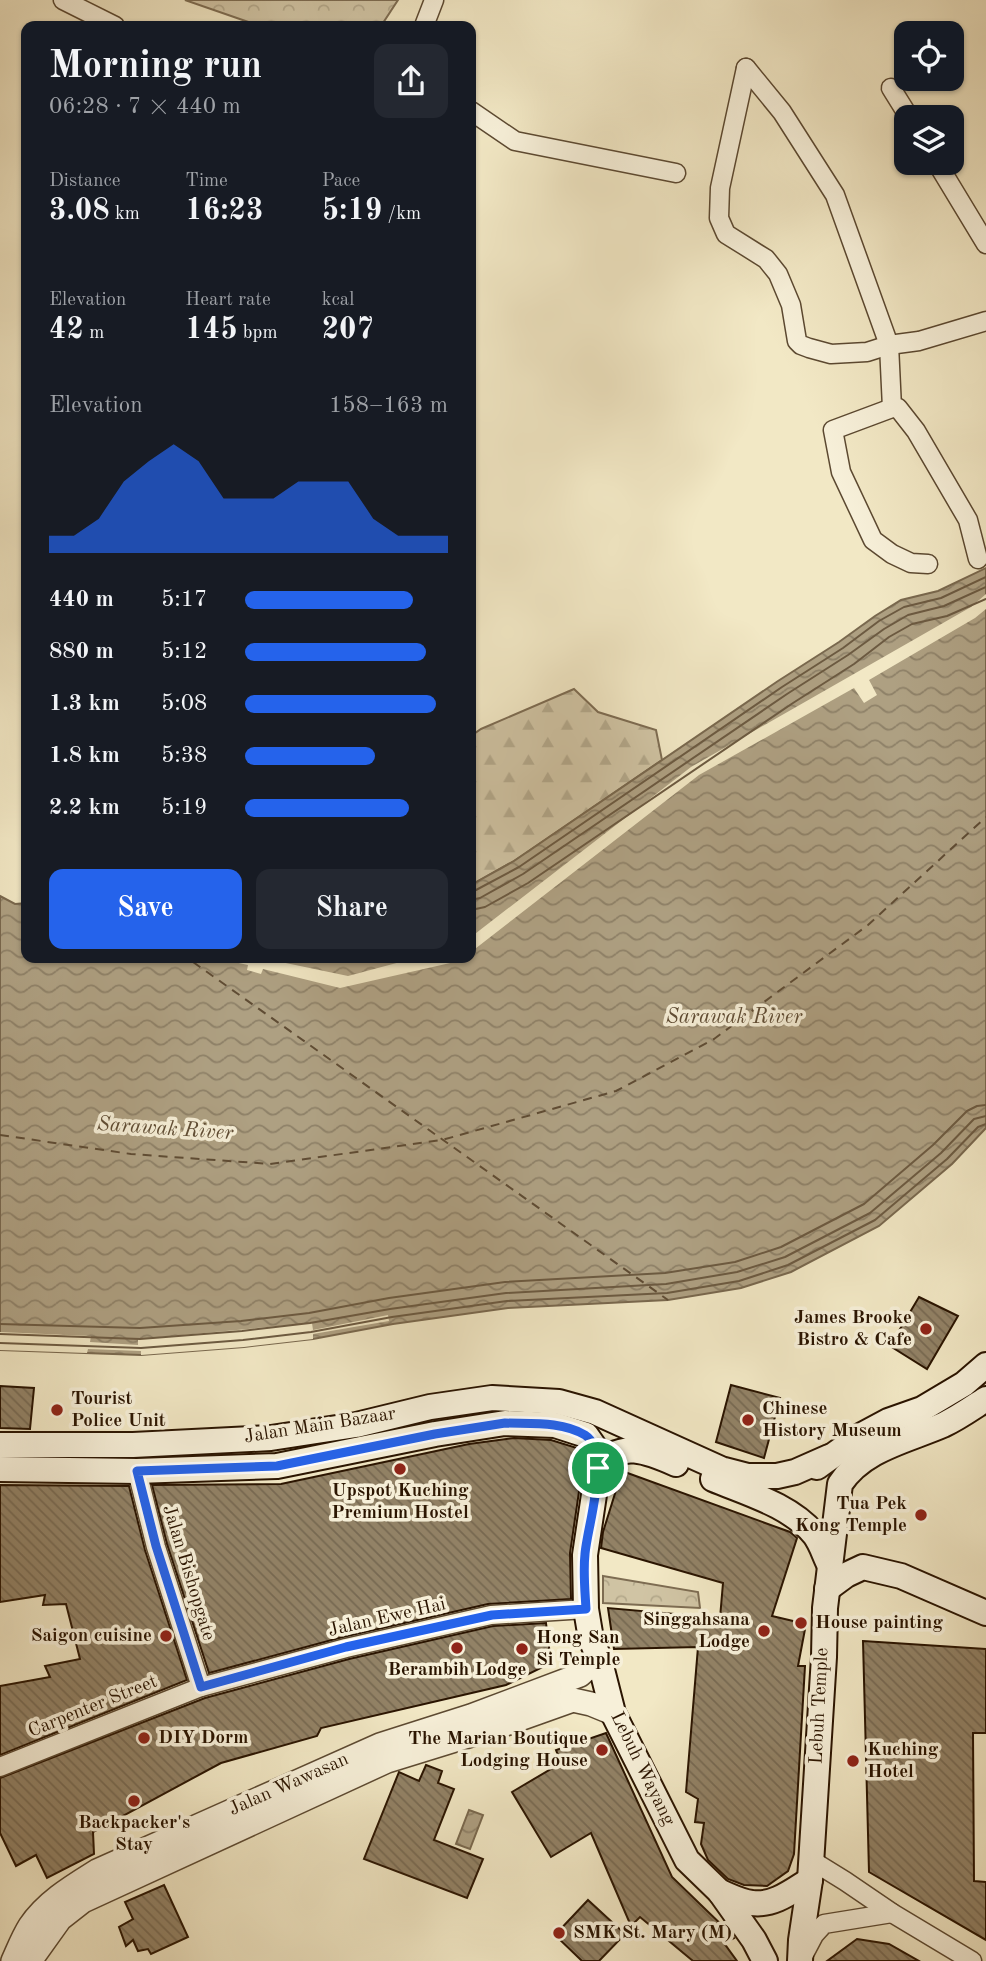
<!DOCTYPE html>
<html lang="en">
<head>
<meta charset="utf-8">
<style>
  :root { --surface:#171b24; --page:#242831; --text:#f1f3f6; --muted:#9ea1a6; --accent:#2563eb }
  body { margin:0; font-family:"Old Standard TT",serif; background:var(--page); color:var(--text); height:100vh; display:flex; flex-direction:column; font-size:26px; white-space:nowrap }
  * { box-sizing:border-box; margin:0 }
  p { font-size:23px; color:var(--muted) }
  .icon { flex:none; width:38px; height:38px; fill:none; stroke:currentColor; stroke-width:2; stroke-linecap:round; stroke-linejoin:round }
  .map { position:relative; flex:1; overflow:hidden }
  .panel { position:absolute; left:21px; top:21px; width:455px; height:942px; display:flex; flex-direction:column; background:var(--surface); border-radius:14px; box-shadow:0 2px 5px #0004 }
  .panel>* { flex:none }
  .controls { position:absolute; left:894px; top:21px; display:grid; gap:14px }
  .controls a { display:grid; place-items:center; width:70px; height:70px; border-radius:14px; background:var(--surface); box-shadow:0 2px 5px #0004; font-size:35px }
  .pin { position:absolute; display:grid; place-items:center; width:60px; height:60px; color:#fff; margin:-30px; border:4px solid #fff; border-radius:50%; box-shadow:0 2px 7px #0007 }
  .round { display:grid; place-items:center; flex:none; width:74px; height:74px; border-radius:14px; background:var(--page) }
  .summary { display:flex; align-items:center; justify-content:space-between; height:119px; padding:0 28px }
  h1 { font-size:38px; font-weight:700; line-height:52px }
  .metrics { display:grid; grid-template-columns:repeat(3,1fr); gap:10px; height:119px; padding:7px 28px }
  .metrics div { display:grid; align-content:center }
  .metrics b { font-size:30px; font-weight:700 }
  .metrics small { font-size:19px; font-weight:400 }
  .metrics p { font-size:19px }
  .chart { height:196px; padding:14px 28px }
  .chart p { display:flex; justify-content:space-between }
  .chart svg { width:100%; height:126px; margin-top:7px; fill:var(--accent); opacity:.7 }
  .primary-button { display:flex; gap:14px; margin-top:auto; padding:14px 28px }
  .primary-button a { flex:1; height:80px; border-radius:14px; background:var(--accent); color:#fff; font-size:28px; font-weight:700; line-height:80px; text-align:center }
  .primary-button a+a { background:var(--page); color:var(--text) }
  ul { padding:0 28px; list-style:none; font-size:23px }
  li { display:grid; grid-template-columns:112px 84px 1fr; align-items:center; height:52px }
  li i { height:18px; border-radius:9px; background:var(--accent) }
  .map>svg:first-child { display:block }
  .forest { fill:url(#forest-firs); stroke:#7d6c52; stroke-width:2 }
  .park { fill:url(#park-crowns); stroke:#7d6c52; stroke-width:2 }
  .water { fill:url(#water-waves); stroke:#79684e; stroke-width:2 }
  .pier { fill:#f2e8c5 }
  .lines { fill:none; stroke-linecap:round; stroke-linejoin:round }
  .shore { stroke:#6c5a41; stroke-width:2 }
  .ferry { stroke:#5f4c34; stroke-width:2; stroke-dasharray:9 7; stroke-linecap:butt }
  .building { fill:url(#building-back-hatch); stroke:#2a1400; stroke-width:2 }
  .minor-casing { stroke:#5c4931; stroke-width:21 }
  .tertiary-casing { stroke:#5c4931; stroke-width:26 }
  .secondary-casing { stroke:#2a1400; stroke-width:28 }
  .minor { stroke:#f7f0d9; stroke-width:18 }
  .tertiary { stroke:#f7f0d9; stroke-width:23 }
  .secondary { stroke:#f7f0d9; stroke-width:24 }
  .route-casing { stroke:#fff; stroke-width:14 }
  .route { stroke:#2563eb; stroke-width:9 }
  .poi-dot { fill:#8f2418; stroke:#f7f0d9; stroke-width:2.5 }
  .labels { text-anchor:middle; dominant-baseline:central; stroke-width:7; stroke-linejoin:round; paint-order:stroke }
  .poi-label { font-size:19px; font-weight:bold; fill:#2a1400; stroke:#f7f0d9; text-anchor:start }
  .street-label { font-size:19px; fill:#2a1400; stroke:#f7f0d9 }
  .water-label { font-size:21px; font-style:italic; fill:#5f4c34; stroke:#f7f0d9 }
</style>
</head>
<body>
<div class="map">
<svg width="986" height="1961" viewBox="0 0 986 1961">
  <defs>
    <pattern id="forest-firs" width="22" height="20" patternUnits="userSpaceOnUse" patternTransform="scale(1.75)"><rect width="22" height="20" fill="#d0c4a4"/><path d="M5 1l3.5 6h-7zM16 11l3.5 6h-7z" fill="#b3a88b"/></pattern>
    <pattern id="park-crowns" width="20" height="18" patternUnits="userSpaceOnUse" patternTransform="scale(1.75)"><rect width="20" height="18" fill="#d0c4a4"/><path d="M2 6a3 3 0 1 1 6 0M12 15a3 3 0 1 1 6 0" fill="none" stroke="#b3a88b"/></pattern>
    <pattern id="water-waves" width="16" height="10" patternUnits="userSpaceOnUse" patternTransform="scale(1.75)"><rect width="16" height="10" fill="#aea082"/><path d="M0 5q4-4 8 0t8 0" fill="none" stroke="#8e8168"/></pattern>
    <pattern id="building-back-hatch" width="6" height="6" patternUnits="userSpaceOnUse" patternTransform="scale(1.75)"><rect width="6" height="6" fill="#928266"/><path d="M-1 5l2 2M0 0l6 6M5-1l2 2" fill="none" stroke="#776952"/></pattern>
  </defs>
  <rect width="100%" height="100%" fill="#f2e8c5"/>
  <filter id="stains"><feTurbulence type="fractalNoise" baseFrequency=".00286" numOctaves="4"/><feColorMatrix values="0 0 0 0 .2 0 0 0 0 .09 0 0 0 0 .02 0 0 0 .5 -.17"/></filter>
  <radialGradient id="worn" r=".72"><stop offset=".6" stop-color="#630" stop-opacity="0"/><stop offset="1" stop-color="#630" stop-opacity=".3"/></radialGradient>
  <path class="forest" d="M 574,689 L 598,712 L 656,730 L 662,760 L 514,861 L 471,885 L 471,736 L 481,729 Z"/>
  <g class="park">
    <path d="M 185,0 L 398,0 L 381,26 L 260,26 Z"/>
    <path d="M 603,1576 L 698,1592 L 700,1608 L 603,1603 Z"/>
  </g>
  <g class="water">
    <path d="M 986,568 L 986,1128 L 952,1164 L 879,1226 L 791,1272 L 741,1288 L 668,1300 L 508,1308 L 393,1324 L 313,1339 L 244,1347 L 141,1355 L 0,1350 L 0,896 L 15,904 L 26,903 L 26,957 L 471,957 L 471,885 L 514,861 L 778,681 L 839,642 L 875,616 L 901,600 L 938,591 Z"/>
    <path d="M 469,1810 L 483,1815 L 470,1849 L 456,1844 Z"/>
  </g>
  <g class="pier">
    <path d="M 986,594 L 986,609 L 975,618 L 869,680 L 877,695 L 864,703 L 854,688 L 699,775 L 471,952 L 471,937 L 691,767 L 971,607 Z"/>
    <path d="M 211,957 L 257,957 L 348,976 L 419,957 L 464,957 L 459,961 L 340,988 L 263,969 L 261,974 L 247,970 L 248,965 Z"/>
    <path d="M 388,1315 L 389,1321 L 313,1334 L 313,1339 L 244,1347 L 141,1355 L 141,1351 L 88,1349 L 87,1353 L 0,1350 L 0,1332 L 91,1336 L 90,1342 L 138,1345 L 138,1339 L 312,1323 L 313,1330 Z"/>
  </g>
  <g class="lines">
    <g class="shore">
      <path d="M 471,891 L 476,890 L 519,867 L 782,687 L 843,648 L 879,621 L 904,607 L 941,598 L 986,577"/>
      <path d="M 471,900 L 480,898 L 523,874 L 787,694 L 848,655 L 884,629 L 908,615 L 944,606 L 986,587"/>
      <path d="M 471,910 L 485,907 L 528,883 L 793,703 L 854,664 L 889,637 L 912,624 L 947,616 L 986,599"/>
      <path d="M 0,1324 L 140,1328 L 241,1321 L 309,1313 L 389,1298 L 505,1282 L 665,1273 L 735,1262 L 781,1247 L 864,1204 L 933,1145 L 967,1111 L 977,1106 L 986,1105"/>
      <path d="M 0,1334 L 140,1339 L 242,1331 L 310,1323 L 390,1309 L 506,1293 L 666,1284 L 737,1272 L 785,1257 L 870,1213 L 941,1153 L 974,1119 L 986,1116"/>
      <path d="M 0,1343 L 141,1348 L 243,1340 L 311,1332 L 392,1317 L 507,1301 L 667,1293 L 739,1281 L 788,1265 L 875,1220 L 947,1159 L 978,1127 L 986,1124"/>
    </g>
    <g class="ferry">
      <path d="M 193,962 L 668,1300"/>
      <path d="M 0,1135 L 131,1154 L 270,1164 L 442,1140 L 616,1091 L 714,1039 L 868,925 L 986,817"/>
    </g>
  </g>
  <g class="building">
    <path d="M 919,1297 L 958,1316 L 927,1369 L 890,1346 Z"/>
    <path d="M 731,1385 L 780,1398 L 764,1458 L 716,1442 Z"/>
    <path d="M 0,1386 L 34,1388 L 30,1429 L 0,1428 Z"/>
    <path d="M 514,1438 L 551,1440 L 577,1448 L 579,1451 L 582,1463 L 580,1485 L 570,1553 L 571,1599 L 488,1604 L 343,1637 L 209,1673 L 167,1544 L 152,1485 L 281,1484 L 469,1444 Z"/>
    <path d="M 622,1471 L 790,1532 L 797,1538 L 772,1616 L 806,1624 L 798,1666 L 805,1666 L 794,1854 L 788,1871 L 767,1886 L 744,1885 L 728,1879 L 708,1860 L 701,1844 L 704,1823 L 695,1822 L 698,1799 L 686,1792 L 698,1647 L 614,1649 L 608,1608 L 720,1618 L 723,1583 L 601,1548 L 603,1532 Z"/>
    <path d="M 0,1485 L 129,1486 L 145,1550 L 187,1680 L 0,1755 L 0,1686 L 50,1677 L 45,1666 L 80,1659 L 66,1604 L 43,1605 L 45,1595 L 0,1602 Z"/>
    <path d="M 546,1623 L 551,1663 L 506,1685 L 321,1728 L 317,1736 L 221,1763 L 93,1832 L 94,1854 L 47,1878 L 36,1855 L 16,1866 L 0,1833 L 0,1778 L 205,1698 L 349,1659 L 493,1626 Z"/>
    <path d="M 863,1641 L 986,1649 L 986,1733 L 973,1733 L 974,1881 L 986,1882 L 986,1940 L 869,1872 Z"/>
    <path d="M 606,1733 L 672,1877 L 732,1935 L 734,1938 L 724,1943 L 737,1961 L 693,1961 L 640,1917 L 631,1926 L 591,1833 L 551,1857 L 512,1792 L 561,1763 L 556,1750 Z"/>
    <path d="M 426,1765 L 442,1771 L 438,1783 L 454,1789 L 434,1840 L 483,1859 L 467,1898 L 364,1859 L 399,1772 L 419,1781 Z"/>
    <path d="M 164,1885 L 188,1937 L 151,1954 L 148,1949 L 138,1951 L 133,1940 L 126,1946 L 119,1927 L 133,1919 L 125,1902 Z"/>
    <path d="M 588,1900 L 625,1934 L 599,1961 L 582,1961 L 555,1935 Z"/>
    <path d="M 857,1939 L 889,1944 L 919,1961 L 827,1961 Z"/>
  </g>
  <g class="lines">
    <g class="minor-casing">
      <g id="minor">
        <path d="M 63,0 L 115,26"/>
        <path d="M 424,26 L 434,0"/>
        <path d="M 746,68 L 720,188 L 719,218 L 726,234 L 766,259 L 778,274 L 791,305 L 797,341 L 801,345 L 809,348 L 831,354 L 867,352 L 889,345 L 919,341 L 986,321"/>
        <path d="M 746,68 L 782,112 L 835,195 L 889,345 L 892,408"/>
        <path d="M 891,88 L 909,117"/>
        <path d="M 471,111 L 515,141 L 676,173"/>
        <path d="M 937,163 L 986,244"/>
        <path d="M 928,564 L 911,563 L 892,554 L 873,540 L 841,472 L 833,430 L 892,408 L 898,408 L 916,431 L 968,520 L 978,559"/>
        <path d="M 137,1471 L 156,1547 L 201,1687"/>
        <path d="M 0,1767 L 201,1687 L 346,1648 L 491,1615 L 586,1609"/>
        <path d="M 811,1860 L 845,1881 L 892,1913 L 972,1961"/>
        <path d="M 804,1954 L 814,1935 L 824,1924 L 892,1913"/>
      </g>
    </g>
    <g class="tertiary-casing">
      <g id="tertiary">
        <path d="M 13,1961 C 18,1950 23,1937 30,1926 C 46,1902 73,1886 97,1871 L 380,1745 L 471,1716 L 580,1675 L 599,1658"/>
        <path d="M 30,1961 L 60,1919 L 83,1901 L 387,1761 L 497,1727 L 573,1700 L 591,1704 L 613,1713"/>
      </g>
    </g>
    <g class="secondary-casing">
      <g id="secondary">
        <path d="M 0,1445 L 133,1445 L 271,1438 L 356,1425 L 430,1407 L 492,1398 L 559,1402 L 595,1412 L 721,1469 L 748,1476 L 777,1476 L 795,1472 L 829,1457"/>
        <path d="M 817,1467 L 860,1436 L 888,1421 L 922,1409 L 964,1384 L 986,1365"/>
        <path d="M 598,1468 C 619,1439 649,1452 676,1464"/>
        <path d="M 0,1469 L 137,1471 L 277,1466 L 435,1434 L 505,1423 L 555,1425 L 586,1435 L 593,1445 L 598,1468 L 585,1555 L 586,1609 L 591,1639 L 599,1658 L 613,1713 L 687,1860 L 720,1892 L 754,1940 L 765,1961"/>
        <path d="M 713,1479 C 746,1493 790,1505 814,1534 C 821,1543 824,1554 829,1564"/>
        <path d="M 827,1589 L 846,1575 L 863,1567 L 901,1576 L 986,1613"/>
        <path d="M 720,1892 C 730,1896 741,1902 752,1903 C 774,1906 792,1891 810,1880"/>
        <path d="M 800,1961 L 801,1940 L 810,1880 L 824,1657 L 825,1608 L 840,1484 C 863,1449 906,1441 943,1425 C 958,1418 972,1408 986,1399"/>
      </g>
    </g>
    <use href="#minor" class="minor"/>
    <use href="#tertiary" class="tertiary"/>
    <use href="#secondary" class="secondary"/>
  </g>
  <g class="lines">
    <g class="route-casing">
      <path id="route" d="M 505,1423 C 530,1424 562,1421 585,1435 C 612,1452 587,1527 585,1554 C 583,1572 585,1591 586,1609 L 492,1615 L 346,1647 L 201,1687 L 156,1546 L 137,1471 L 277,1466 L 435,1434 Z"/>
    </g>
    <use href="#route" class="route"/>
  </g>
  <g class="poi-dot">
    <circle cx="926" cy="1329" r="7"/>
    <circle cx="57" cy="1410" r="7"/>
    <circle cx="748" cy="1420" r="7"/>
    <circle cx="400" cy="1469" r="7"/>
    <circle cx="921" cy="1515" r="7"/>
    <circle cx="801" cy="1623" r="7"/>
    <circle cx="764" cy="1631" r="7"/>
    <circle cx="166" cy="1636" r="7"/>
    <circle cx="457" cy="1648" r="7"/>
    <circle cx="522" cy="1649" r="7"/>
    <circle cx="144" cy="1738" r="7"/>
    <circle cx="602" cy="1750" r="7"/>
    <circle cx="853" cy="1761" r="7"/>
    <circle cx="134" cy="1801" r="7"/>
    <circle cx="559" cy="1933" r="7"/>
  </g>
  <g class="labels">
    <g class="poi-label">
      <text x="912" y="1318" text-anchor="end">James Brooke<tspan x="912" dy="22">Bistro &amp; Cafe</tspan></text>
      <text x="71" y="1399">Tourist<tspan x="71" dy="22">Police Unit</tspan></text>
      <text x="762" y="1409">Chinese<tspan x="762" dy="22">History Museum</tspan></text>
      <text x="400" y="1491" text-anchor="middle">Upspot Kuching<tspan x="400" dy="22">Premium Hostel</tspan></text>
      <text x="907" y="1504" text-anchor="end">Tua Pek<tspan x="907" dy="22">Kong Temple</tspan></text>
      <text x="750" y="1620" text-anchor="end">Singgahsana<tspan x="750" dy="22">Lodge</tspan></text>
      <text x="815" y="1623">House painting</text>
      <text x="152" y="1636" text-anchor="end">Saigon cuisine</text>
      <text x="536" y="1638">Hong San<tspan x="536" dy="22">Si Temple</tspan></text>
      <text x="457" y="1670" text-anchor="middle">Berambih Lodge</text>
      <text x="158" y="1738">DIY Dorm</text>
      <text x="588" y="1739" text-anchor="end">The Marian Boutique<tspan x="588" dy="22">Lodging House</tspan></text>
      <text x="867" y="1750">Kuching<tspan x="867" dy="22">Hotel</tspan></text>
      <text x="134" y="1823" text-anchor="middle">Backpacker's<tspan x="134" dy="22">Stay</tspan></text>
      <text x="573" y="1933">SMK St. Mary (M)</text>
    </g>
    <g class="street-label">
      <text transform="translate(320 1426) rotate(-9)">Jalan Main Bazaar</text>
      <text transform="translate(188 1573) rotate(73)">Jalan Bishopgate</text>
      <text transform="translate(387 1618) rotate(-13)">Jalan Ewe Hai</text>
      <text transform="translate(820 1706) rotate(-87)">Lebuh Temple</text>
      <text transform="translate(93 1707) rotate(-22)">Carpenter Street</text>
      <text transform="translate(642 1769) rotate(64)">Lebuh Wayang</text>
      <text transform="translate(289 1785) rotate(-24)">Jalan Wawasan</text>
    </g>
    <g class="water-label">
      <text x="734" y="1017">Sarawak River</text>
      <text transform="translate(165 1129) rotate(4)">Sarawak River</text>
    </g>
  </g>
  <rect width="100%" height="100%" filter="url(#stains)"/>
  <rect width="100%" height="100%" fill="url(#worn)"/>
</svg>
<div class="controls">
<a><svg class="icon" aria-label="locate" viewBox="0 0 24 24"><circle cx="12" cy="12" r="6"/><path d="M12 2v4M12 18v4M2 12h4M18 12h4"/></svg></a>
<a><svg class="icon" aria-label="layers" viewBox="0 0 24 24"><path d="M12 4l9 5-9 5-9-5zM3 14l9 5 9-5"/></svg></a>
</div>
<div class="pin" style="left:598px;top:1468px;background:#1e9e55"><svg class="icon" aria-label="arrive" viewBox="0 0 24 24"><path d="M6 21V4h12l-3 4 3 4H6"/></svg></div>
<section class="panel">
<div class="summary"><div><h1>Morning run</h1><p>06:28 · 7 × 440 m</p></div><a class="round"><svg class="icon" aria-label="share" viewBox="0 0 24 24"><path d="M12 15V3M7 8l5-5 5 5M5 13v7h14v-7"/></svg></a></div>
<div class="metrics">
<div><p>Distance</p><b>3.08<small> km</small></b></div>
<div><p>Time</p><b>16:23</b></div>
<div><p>Pace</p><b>5:19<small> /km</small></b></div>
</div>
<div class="metrics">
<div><p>Elevation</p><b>42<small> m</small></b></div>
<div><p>Heart rate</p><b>145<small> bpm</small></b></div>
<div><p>kcal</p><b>207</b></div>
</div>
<div class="chart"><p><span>Elevation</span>158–163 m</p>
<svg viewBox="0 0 160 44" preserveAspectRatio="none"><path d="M0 44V38L10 38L20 32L30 19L40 12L50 6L60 12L70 25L80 25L90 25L100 19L110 19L120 19L130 32L140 38L150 38L160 38V44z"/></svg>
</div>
<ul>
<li><b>440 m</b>5:17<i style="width:83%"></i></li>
<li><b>880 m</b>5:12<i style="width:89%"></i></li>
<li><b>1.3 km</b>5:08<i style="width:94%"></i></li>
<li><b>1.8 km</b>5:38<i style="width:64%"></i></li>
<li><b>2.2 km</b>5:19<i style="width:81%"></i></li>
</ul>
<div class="primary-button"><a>Save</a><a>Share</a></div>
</section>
</div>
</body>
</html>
